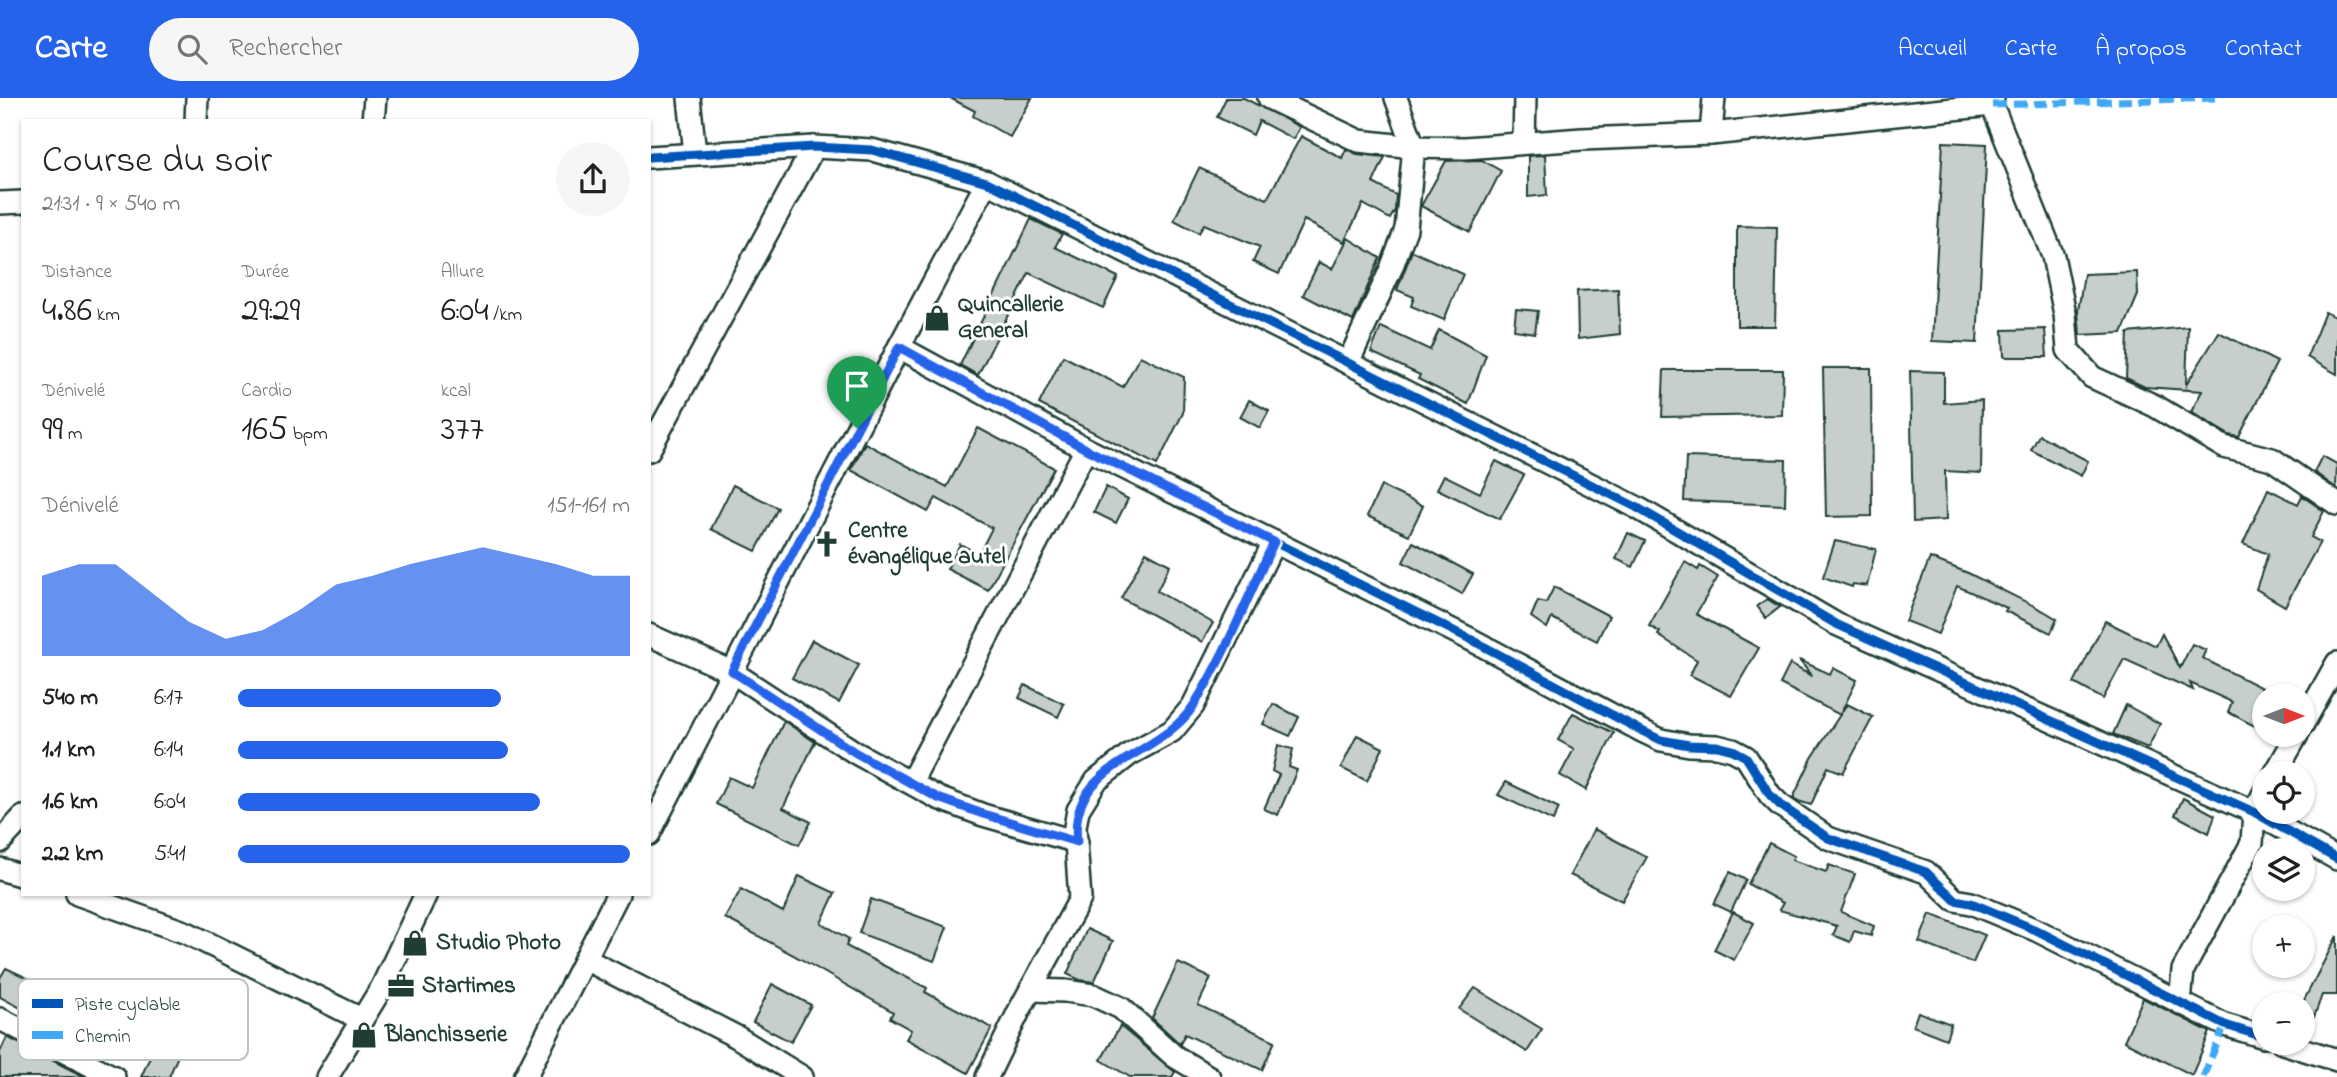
<!DOCTYPE html>
<html lang="fr">
<head>
<meta charset="utf-8">
<style>
  :root { --surface:#fff; --page:#f6f6f6; --text:#202124; --muted:#757577; --accent:#2563eb }
  body { margin:0; font-family:"Indie Flower",sans-serif; background:var(--page); color:var(--text); height:100vh; display:flex; flex-direction:column; font-size:26px; white-space:nowrap }
  * { box-sizing:border-box; margin:0 }
  p { font-size:23px; color:var(--muted) }
  .icon { flex:none; width:38px; height:38px; fill:none; stroke:currentColor; stroke-width:2; stroke-linecap:round; stroke-linejoin:round }
  .map { position:relative; flex:1; overflow:hidden }
  .drawer { position:absolute; left:21px; top:21px; width:630px; height:777px; display:flex; flex-direction:column; background:var(--surface); border-radius:0px; box-shadow:0 2px 5px #0004 }
  .drawer>* { flex:none }
  .needle { width:46px; rotate:90deg }
  .controls { position:absolute; left:2252px; top:586px; display:grid; gap:14px }
  .controls a { display:grid; place-items:center; width:63px; height:63px; border-radius:50%; background:var(--surface); box-shadow:0 2px 5px #0004; font-size:35px }
  .pin { position:absolute; display:grid; place-items:center; width:60px; height:60px; color:#fff; margin:-72px -30px; border-radius:50% 50% 50% 0; rotate:-45deg; box-shadow:0 0 7px #0007 }
  .pin .icon { rotate:45deg }
  .round { display:grid; place-items:center; flex:none; width:74px; height:74px; border-radius:37px; background:var(--page) }
  .overview { display:flex; align-items:center; justify-content:space-between; height:119px; padding:0 21px }
  h1 { font-size:38px; font-weight:600; line-height:52px }
  .stats { display:grid; grid-template-columns:repeat(3,1fr); gap:10px; height:119px; padding:7px 21px }
  .stats div { display:grid; align-content:center }
  .stats b { font-size:35px; font-weight:600 }
  .stats small { font-size:19px; font-weight:400 }
  .stats p { font-size:19px }
  .chart { height:196px; padding:14px 21px }
  .chart p { display:flex; justify-content:space-between }
  .chart svg { width:100%; height:126px; margin-top:7px; fill:var(--accent); opacity:.7 }
  ul { padding:0 21px; list-style:none; font-size:23px }
  li { display:grid; grid-template-columns:112px 84px 1fr; align-items:center; height:52px }
  li i { height:18px; border-radius:9px; background:var(--accent) }
  header { display:flex; align-items:center; gap:42px; box-sizing:border-box; height:98px; padding:0 35px; background:var(--accent); color:#fff }
  header strong { font-size:33px }
  nav { display:flex; gap:38px; margin-inline-start:auto; font-size:24px }
  .search { width:490px; height:63px; background:var(--page); display:flex; align-items:center; gap:18px; box-sizing:border-box; padding:0 24px; border-radius:38px; color:var(--muted); font-size:26px }
  .map>svg:first-child { display:block }
  .building { fill:#c7cfcc; stroke:#1f3d34; stroke-width:2 }
  .lines { fill:none; stroke-linecap:round; stroke-linejoin:round }
  .minor-casing { stroke:#1f3d34; stroke-width:26 }
  .minor { stroke:#fff; stroke-width:21 }
  .quiet { stroke:#3fa9f5; stroke-width:7; stroke-dasharray:14 7; stroke-linecap:butt }
  .cycleway-casing { stroke:#fff; stroke-width:13 }
  .cycleway { stroke:#0057b8; stroke-width:9 }
  .route-casing { stroke:#fff; stroke-width:14 }
  .route { stroke:#2563eb; stroke-width:9 }
  .labels { text-anchor:middle; dominant-baseline:central; stroke-width:6; stroke-linejoin:round; paint-order:stroke }
  .poi-label { font-size:23px; font-weight:bold; fill:#1f3d34; stroke:#fff; text-anchor:start }
  .key { fill:#fff; stroke:#bcc5c2; stroke-width:2 }
  .key-label { font-size:19px; fill:#1f3d34 }
</style>
</head>
<body>
<header>
<strong>Carte</strong>
<div class="search"><svg class="icon" aria-label="search" viewBox="0 0 24 24"><circle cx="10" cy="10" r="6"/><path d="M15 15l6 6"/></svg>Rechercher</div>
<nav><a>Accueil</a><a>Carte</a><a>À propos</a><a>Contact</a></nav>
</header>
<div class="map">
<svg width="2337" height="979" viewBox="0 0 2337 979">
  <rect width="100%" height="100%" fill="#fff"/>
  <filter id="ink" filterUnits="userSpaceOnUse"><feTurbulence type="fractalNoise" baseFrequency=".0143" numOctaves="2"/><feDisplacementMap in="SourceGraphic" scale="14" xChannelSelector="R" yChannelSelector="G"/><feConvolveMatrix kernelMatrix="1 2 1 2 8 2 1 2 1" color-interpolation-filters="sRGB"/></filter>
  <g filter="url(#ink)">
    <g class="building">
      <path d="M 950,0 L 1032,0 L 1010,39 L 973,18 L 975,13 Z"/>
      <path d="M 1226,0 L 1244,0 L 1300,29 L 1293,41 L 1259,23 L 1253,37 L 1217,19 Z"/>
      <path d="M 1301,38 L 1342,60 L 1346,51 L 1357,56 L 1385,59 L 1373,85 L 1396,97 L 1395,112 L 1390,121 L 1363,106 L 1344,144 L 1304,122 L 1279,176 L 1253,164 L 1260,149 L 1204,126 L 1199,135 L 1174,122 L 1199,70 L 1267,101 Z"/>
      <path d="M 1943,44 L 1987,46 L 1977,245 L 1932,243 Z"/>
      <path d="M 1545,57 L 1547,97 L 1528,99 L 1528,58 Z"/>
      <path d="M 1482,62 L 1501,73 L 1470,134 L 1421,108 L 1446,63 Z"/>
      <path d="M 1031,121 L 1062,136 L 1055,149 L 1118,179 L 1103,210 L 1029,175 L 978,277 L 960,267 Z"/>
      <path d="M 1737,128 L 1777,129 L 1775,228 L 1737,228 Z"/>
      <path d="M 1348,140 L 1380,160 L 1353,223 L 1303,197 L 1319,164 L 1332,171 Z"/>
      <path d="M 1412,153 L 1463,176 L 1444,222 L 1411,208 L 1414,199 L 1397,192 Z"/>
      <path d="M 2137,174 L 2138,197 L 2122,235 L 2080,237 L 2078,213 L 2084,176 Z"/>
      <path d="M 1618,191 L 1620,236 L 1578,241 L 1577,193 Z"/>
      <path d="M 1516,211 L 1538,213 L 1535,235 L 1514,232 Z"/>
      <path d="M 2325,214 L 2337,220 L 2337,276 L 2307,259 Z"/>
      <path d="M 1381,229 L 1430,252 L 1439,232 L 1486,257 L 1468,306 L 1418,281 L 1420,277 L 1371,254 Z"/>
      <path d="M 2188,229 L 2186,287 L 2219,234 L 2277,264 L 2239,339 L 2229,337 L 2191,314 L 2202,293 L 2145,289 L 2126,280 L 2128,235 Z"/>
      <path d="M 2045,231 L 2047,259 L 2004,259 L 2003,232 Z"/>
      <path d="M 1063,258 L 1123,289 L 1140,258 L 1184,279 L 1183,315 L 1157,367 L 1039,306 Z"/>
      <path d="M 1823,270 L 1871,270 L 1872,418 L 1826,419 Z"/>
      <path d="M 1664,272 L 1783,272 L 1782,317 L 1662,319 Z"/>
      <path d="M 1910,273 L 1944,274 L 1944,305 L 1982,302 L 1981,375 L 1945,373 L 1946,422 L 1913,424 Z"/>
      <path d="M 1249,302 L 1269,313 L 1260,330 L 1240,319 Z"/>
      <path d="M 978,330 L 1054,370 L 988,492 L 947,471 L 960,446 L 979,456 L 992,430 L 936,400 L 928,414 L 851,372 L 865,345 L 947,389 Z"/>
      <path d="M 2039,337 L 2088,363 L 2081,378 L 2031,352 Z"/>
      <path d="M 2322,358 L 2337,366 L 2336,390 L 2314,374 Z"/>
      <path d="M 1686,359 L 1786,362 L 1785,407 L 1684,403 Z"/>
      <path d="M 1496,363 L 1524,377 L 1500,421 L 1437,391 L 1444,377 L 1480,395 Z"/>
      <path d="M 733,387 L 778,410 L 756,453 L 711,431 Z"/>
      <path d="M 1381,388 L 1423,408 L 1409,437 L 1367,418 Z"/>
      <path d="M 1106,389 L 1128,401 L 1116,425 L 1094,414 Z"/>
      <path d="M 2268,391 L 2298,406 L 2302,398 L 2324,413 L 2311,439 L 2320,444 L 2285,508 L 2256,491 L 2268,456 L 2243,446 Z"/>
      <path d="M 1628,435 L 1645,443 L 1633,469 L 1616,461 Z"/>
      <path d="M 1835,443 L 1876,451 L 1867,488 L 1853,486 L 1852,489 L 1823,479 Z"/>
      <path d="M 1413,444 L 1473,476 L 1462,496 L 1403,464 Z"/>
      <path d="M 1146,454 L 1170,467 L 1157,493 L 1213,525 L 1202,544 L 1121,500 Z"/>
      <path d="M 1930,460 L 1968,475 L 2044,513 L 2057,521 L 2051,535 L 2005,513 L 2007,510 L 1957,488 L 1938,536 L 1905,523 Z"/>
      <path d="M 1685,464 L 1698,472 L 1700,468 L 1718,479 L 1696,516 L 1759,550 L 1731,598 L 1690,577 L 1697,562 L 1658,537 L 1660,534 L 1649,528 Z"/>
      <path d="M 1554,489 L 1609,518 L 1597,543 L 1552,520 L 1547,530 L 1531,519 L 1538,503 L 1546,505 Z"/>
      <path d="M 1767,501 L 1780,509 L 1766,520 L 1757,508 Z"/>
      <path d="M 2105,523 L 2156,548 L 2162,536 L 2180,570 L 2192,546 L 2206,552 L 2202,560 L 2264,591 L 2264,633 L 2228,614 L 2232,604 L 2190,585 L 2193,592 L 2124,561 L 2103,601 L 2074,585 Z"/>
      <path d="M 812,542 L 859,567 L 839,605 L 792,580 Z"/>
      <path d="M 1799,562 L 1830,576 L 1833,570 L 1857,582 L 1840,617 L 1780,586 L 1790,566 L 1812,578 Z"/>
      <path d="M 1025,587 L 1064,606 L 1058,619 L 1019,600 Z"/>
      <path d="M 1273,606 L 1299,619 L 1290,638 L 1263,626 Z"/>
      <path d="M 1847,606 L 1873,619 L 1843,675 L 1828,669 L 1811,707 L 1795,702 L 1793,700 L 1812,660 Z"/>
      <path d="M 2126,607 L 2160,626 L 2148,650 L 2113,636 Z"/>
      <path d="M 1573,615 L 1614,635 L 1586,692 L 1560,677 L 1574,651 L 1558,642 Z"/>
      <path d="M 784,623 L 815,644 L 783,710 L 811,724 L 799,747 L 716,706 L 729,679 L 752,690 Z"/>
      <path d="M 1357,637 L 1383,650 L 1367,683 L 1341,670 Z"/>
      <path d="M 1278,647 L 1293,651 L 1289,669 L 1297,672 L 1278,717 L 1264,711 L 1279,677 L 1272,673 Z"/>
      <path d="M 1506,684 L 1559,710 L 1553,723 L 1498,697 Z"/>
      <path d="M 2183,700 L 2215,717 L 2209,735 L 2175,717 Z"/>
      <path d="M 1594,731 L 1647,759 L 1622,803 L 1570,777 Z"/>
      <path d="M 1769,745 L 1794,758 L 1792,762 L 1826,774 L 1829,767 L 1855,776 L 1841,814 L 1874,828 L 1871,838 L 1854,833 L 1850,844 L 1833,837 L 1837,828 L 1779,812 L 1783,805 L 1748,786 Z"/>
      <path d="M 1730,774 L 1746,782 L 1731,814 L 1714,806 Z"/>
      <path d="M 799,778 L 835,795 L 821,825 L 849,841 L 846,848 L 927,890 L 925,894 L 992,930 L 968,975 L 906,941 L 911,932 L 890,920 L 893,914 L 799,860 L 725,820 L 741,791 L 783,814 Z"/>
      <path d="M 871,801 L 947,829 L 934,863 L 859,835 Z"/>
      <path d="M 1733,814 L 1754,825 L 1734,862 L 1714,852 Z"/>
      <path d="M 1930,816 L 1985,837 L 1973,865 L 1919,844 Z"/>
      <path d="M 1087,831 L 1113,843 L 1094,884 L 1080,882 L 1067,876 Z"/>
      <path d="M 2337,838 L 2337,897 L 2322,897 L 2314,919 L 2302,906 Z"/>
      <path d="M 1178,865 L 1211,880 L 1198,907 L 1275,943 L 1262,972 L 1185,936 L 1180,946 L 1152,920 Z"/>
      <path d="M 6,870 L 42,887 L 28,914 L 0,899 L 0,880 Z"/>
      <path d="M 772,886 L 811,907 L 791,944 L 753,924 Z"/>
      <path d="M 1475,890 L 1542,931 L 1527,954 L 1459,911 Z"/>
      <path d="M 2143,900 L 2210,934 L 2192,977 L 2124,943 Z"/>
      <path d="M 1918,914 L 1951,926 L 1946,941 L 1913,928 Z"/>
      <path d="M 1120,928 L 1175,974 L 1172,979 L 1130,979 L 1101,962 Z"/>
      <path d="M 7,939 L 85,979 L 0,979 L 0,954 Z"/>
      <path d="M 158,941 L 180,953 L 169,979 L 141,979 Z"/>
    </g>
    <g class="lines">
      <g class="minor-casing">
        <g id="minor">
          <path d="M 689,0 L 695,55"/>
          <path d="M 1269,0 L 1359,43 L 1414,49 L 1465,50 L 1582,41 L 1711,36 L 1992,7"/>
          <path d="M 1993,0 L 1992,7 L 2053,158 L 2065,216 L 2068,252 L 2092,279 L 2155,308 L 2224,349 L 2272,361 L 2337,406"/>
          <path d="M 196,23 L 197,0"/>
          <path d="M 373,23 L 375,0"/>
          <path d="M 1711,36 L 1714,0"/>
          <path d="M 1524,45 L 1525,0"/>
          <path d="M 649,59 L 814,49 L 872,52 L 987,84 L 1636,409 L 1836,526 L 2254,714 L 2337,761"/>
          <path d="M 0,105 L 23,104"/>
          <path d="M 899,249 L 1086,351 L 1470,541 L 1642,633 L 1661,642 L 1689,647 L 1717,648 L 1733,652 L 1746,659 L 1770,697 L 1780,707 L 1828,740 L 1926,774 L 1955,802 L 1971,805 L 2036,832 L 2225,927 L 2264,939"/>
          <path d="M 1348,265 L 1391,171 L 1406,131 L 1414,49 L 1396,0"/>
          <path d="M 649,352 L 814,49"/>
          <path d="M 649,537 L 732,574 L 856,655 L 938,700 L 983,717 L 1077,744"/>
          <path d="M 2303,626 L 2337,565"/>
          <path d="M 2275,676 L 2297,637"/>
          <path d="M 911,684 L 1086,351"/>
          <path d="M 649,736 L 899,249 L 987,84"/>
          <path d="M 0,744 L 23,719"/>
          <path d="M 0,771 L 23,778"/>
          <path d="M 77,796 L 187,835 L 361,921"/>
          <path d="M 585,861 L 737,939 L 802,979"/>
          <path d="M 1031,892 L 1065,893 L 1093,897 L 1121,910 L 1174,958 L 1209,979"/>
          <path d="M 2180,905 L 2183,872 L 2252,745 L 2254,714 L 2264,695"/>
          <path d="M 0,921 L 114,979"/>
          <path d="M 2283,945 L 2337,962"/>
          <path d="M 327,979 L 382,889 L 426,796"/>
          <path d="M 525,979 L 618,796"/>
          <path d="M 987,979 L 1019,913 L 1080,801 L 1075,729 L 1078,712 L 1096,683 L 1130,656 L 1172,633 L 1193,608 L 1274,444"/>
        </g>
      </g>
      <use href="#minor" class="minor"/>
      <g class="quiet">
        <path d="M 1992,7 L 2215,0"/>
        <path d="M 2203,979 L 2225,927"/>
      </g>
      <g class="cycleway-casing">
        <g id="cycleway">
          <path d="M 649,59 L 814,49 L 872,52 L 987,84 L 1636,409 L 1836,526 L 2254,714 L 2337,761"/>
          <path d="M 899,249 L 1086,351 L 1470,541 L 1642,633 L 1661,642 L 1689,647 L 1717,648 L 1733,652 L 1746,659 L 1770,697 L 1780,707 L 1828,740 L 1926,774 L 1955,802 L 1971,805 L 2036,832 L 2225,927 L 2264,939"/>
        </g>
      </g>
      <use href="#cycleway" class="cycleway"/>
    </g>
  </g>
  <g class="lines" filter="url(#ink)">
    <g class="route-casing">
      <path id="route" d="M 899,249 L 1086,351 L 1274,444 C 1248,498 1226,556 1194,607 C 1161,660 1067,664 1077,744 L 983,716 L 938,700 L 856,655 L 732,573 Z"/>
    </g>
    <use href="#route" class="route"/>
  </g>
  <defs>
    <g id="shop-bare" transform="scale(2.1)"><path d="M-5-2.5h2.3a2.7 3.5 0 0 1 5.4 0H5L5.5 6h-11ZM-1.5-2.5h3a1.5 2.3 0 0 0-3 0Z" fill="#1f3d34" stroke="#fff" stroke-width="2.5" paint-order="stroke"/></g>
    <g id="church-bare" transform="scale(2.1)"><path d="M-1.2-6h2.4v3.5h3.3v2.4h-3.3V6h-2.4V-.1h-3.3v-2.4h3.3Z" fill="#1f3d34" stroke="#fff" stroke-width="2.5" paint-order="stroke"/></g>
    <g id="office-bare" transform="scale(2.1)"><path d="M-6-3h4V-5.5h4V-3h4V5H-6ZM-1-4.5V-3h2v-1.5ZM-6 0V1H6V0Z" fill="#1f3d34" stroke="#fff" stroke-width="2.5" paint-order="stroke"/></g>
  </defs>
  <g fill-rule="evenodd">
    <use href="#shop-bare" x="937" y="220"/>
    <use href="#church-bare" x="827" y="446"/>
    <use href="#shop-bare" x="415" y="845"/>
    <use href="#office-bare" x="401" y="888"/>
    <use href="#shop-bare" x="364" y="937"/>
  </g>
  <g class="labels">
    <g class="poi-label">
      <text x="958" y="207">Quincallerie<tspan x="958" dy="26">General</tspan></text>
      <text x="848" y="433">Centre<tspan x="848" dy="26">évangélique autel</tspan></text>
      <text x="436" y="845">Studio Photo</text>
      <text x="422" y="888">Startimes</text>
      <text x="385" y="937">Blanchisserie</text>
    </g>
  </g>
  <rect x="18" y="881" width="230" height="81" rx="10" class="key"/>
  <rect x="32" y="901" width="31" height="9" fill="#0057b8"/>
  <rect x="32" y="933" width="31" height="8" fill="#3fa9f5"/>
  <g class="key-label">
    <text x="75" y="912">Piste cyclable</text>
    <text x="75" y="944">Chemin</text>
  </g>
</svg>
<div class="controls">
<a><svg class="needle" viewBox="-14 -14 28 28"><path d="M0-13l5 13h-10z" fill="#e53935"/><path d="M0 13l5-13h-10z" fill="#757577"/></svg></a>
<a><svg class="icon" aria-label="locate" viewBox="0 0 24 24"><circle cx="12" cy="12" r="6"/><path d="M12 2v4M12 18v4M2 12h4M18 12h4"/></svg></a>
<a><svg class="icon" aria-label="layers" viewBox="0 0 24 24"><path d="M12 4l9 5-9 5-9-5zM3 14l9 5 9-5"/></svg></a>
<a>+</a>
<a>−</a>
</div>
<div class="pin" style="left:857px;top:330px;background:#1e9e55"><svg class="icon" aria-label="arrive" viewBox="0 0 24 24"><path d="M6 21V4h12l-3 4 3 4H6"/></svg></div>
<section class="drawer">
<div class="overview"><div><h1>Course du soir</h1><p>21:31 · 9 × 540 m</p></div><a class="round"><svg class="icon" aria-label="share" viewBox="0 0 24 24"><path d="M12 15V3M7 8l5-5 5 5M5 13v7h14v-7"/></svg></a></div>
<div class="stats">
<div><p>Distance</p><b>4.86<small> km</small></b></div>
<div><p>Durée</p><b>29:29</b></div>
<div><p>Allure</p><b>6:04<small> /km</small></b></div>
</div>
<div class="stats">
<div><p>Dénivelé</p><b>99<small> m</small></b></div>
<div><p>Cardio</p><b>165<small> bpm</small></b></div>
<div><p>kcal</p><b>377</b></div>
</div>
<div class="chart"><p><span>Dénivelé</span>151–161 m</p>
<svg viewBox="0 0 160 44" preserveAspectRatio="none"><path d="M0 44V16L10 12L20 12L30 22L40 32L50 38L60 35L70 28L80 19L90 16L100 12L110 9L120 6L130 9L140 12L150 16L160 16V44z"/></svg>
</div>
<ul>
<li><b>540 m</b>6:17<i style="width:67%"></i></li>
<li><b>1.1 km</b>6:14<i style="width:69%"></i></li>
<li><b>1.6 km</b>6:04<i style="width:77%"></i></li>
<li><b>2.2 km</b>5:41<i style="width:100%"></i></li>
</ul>
</section>
</div>
</body>
</html>
